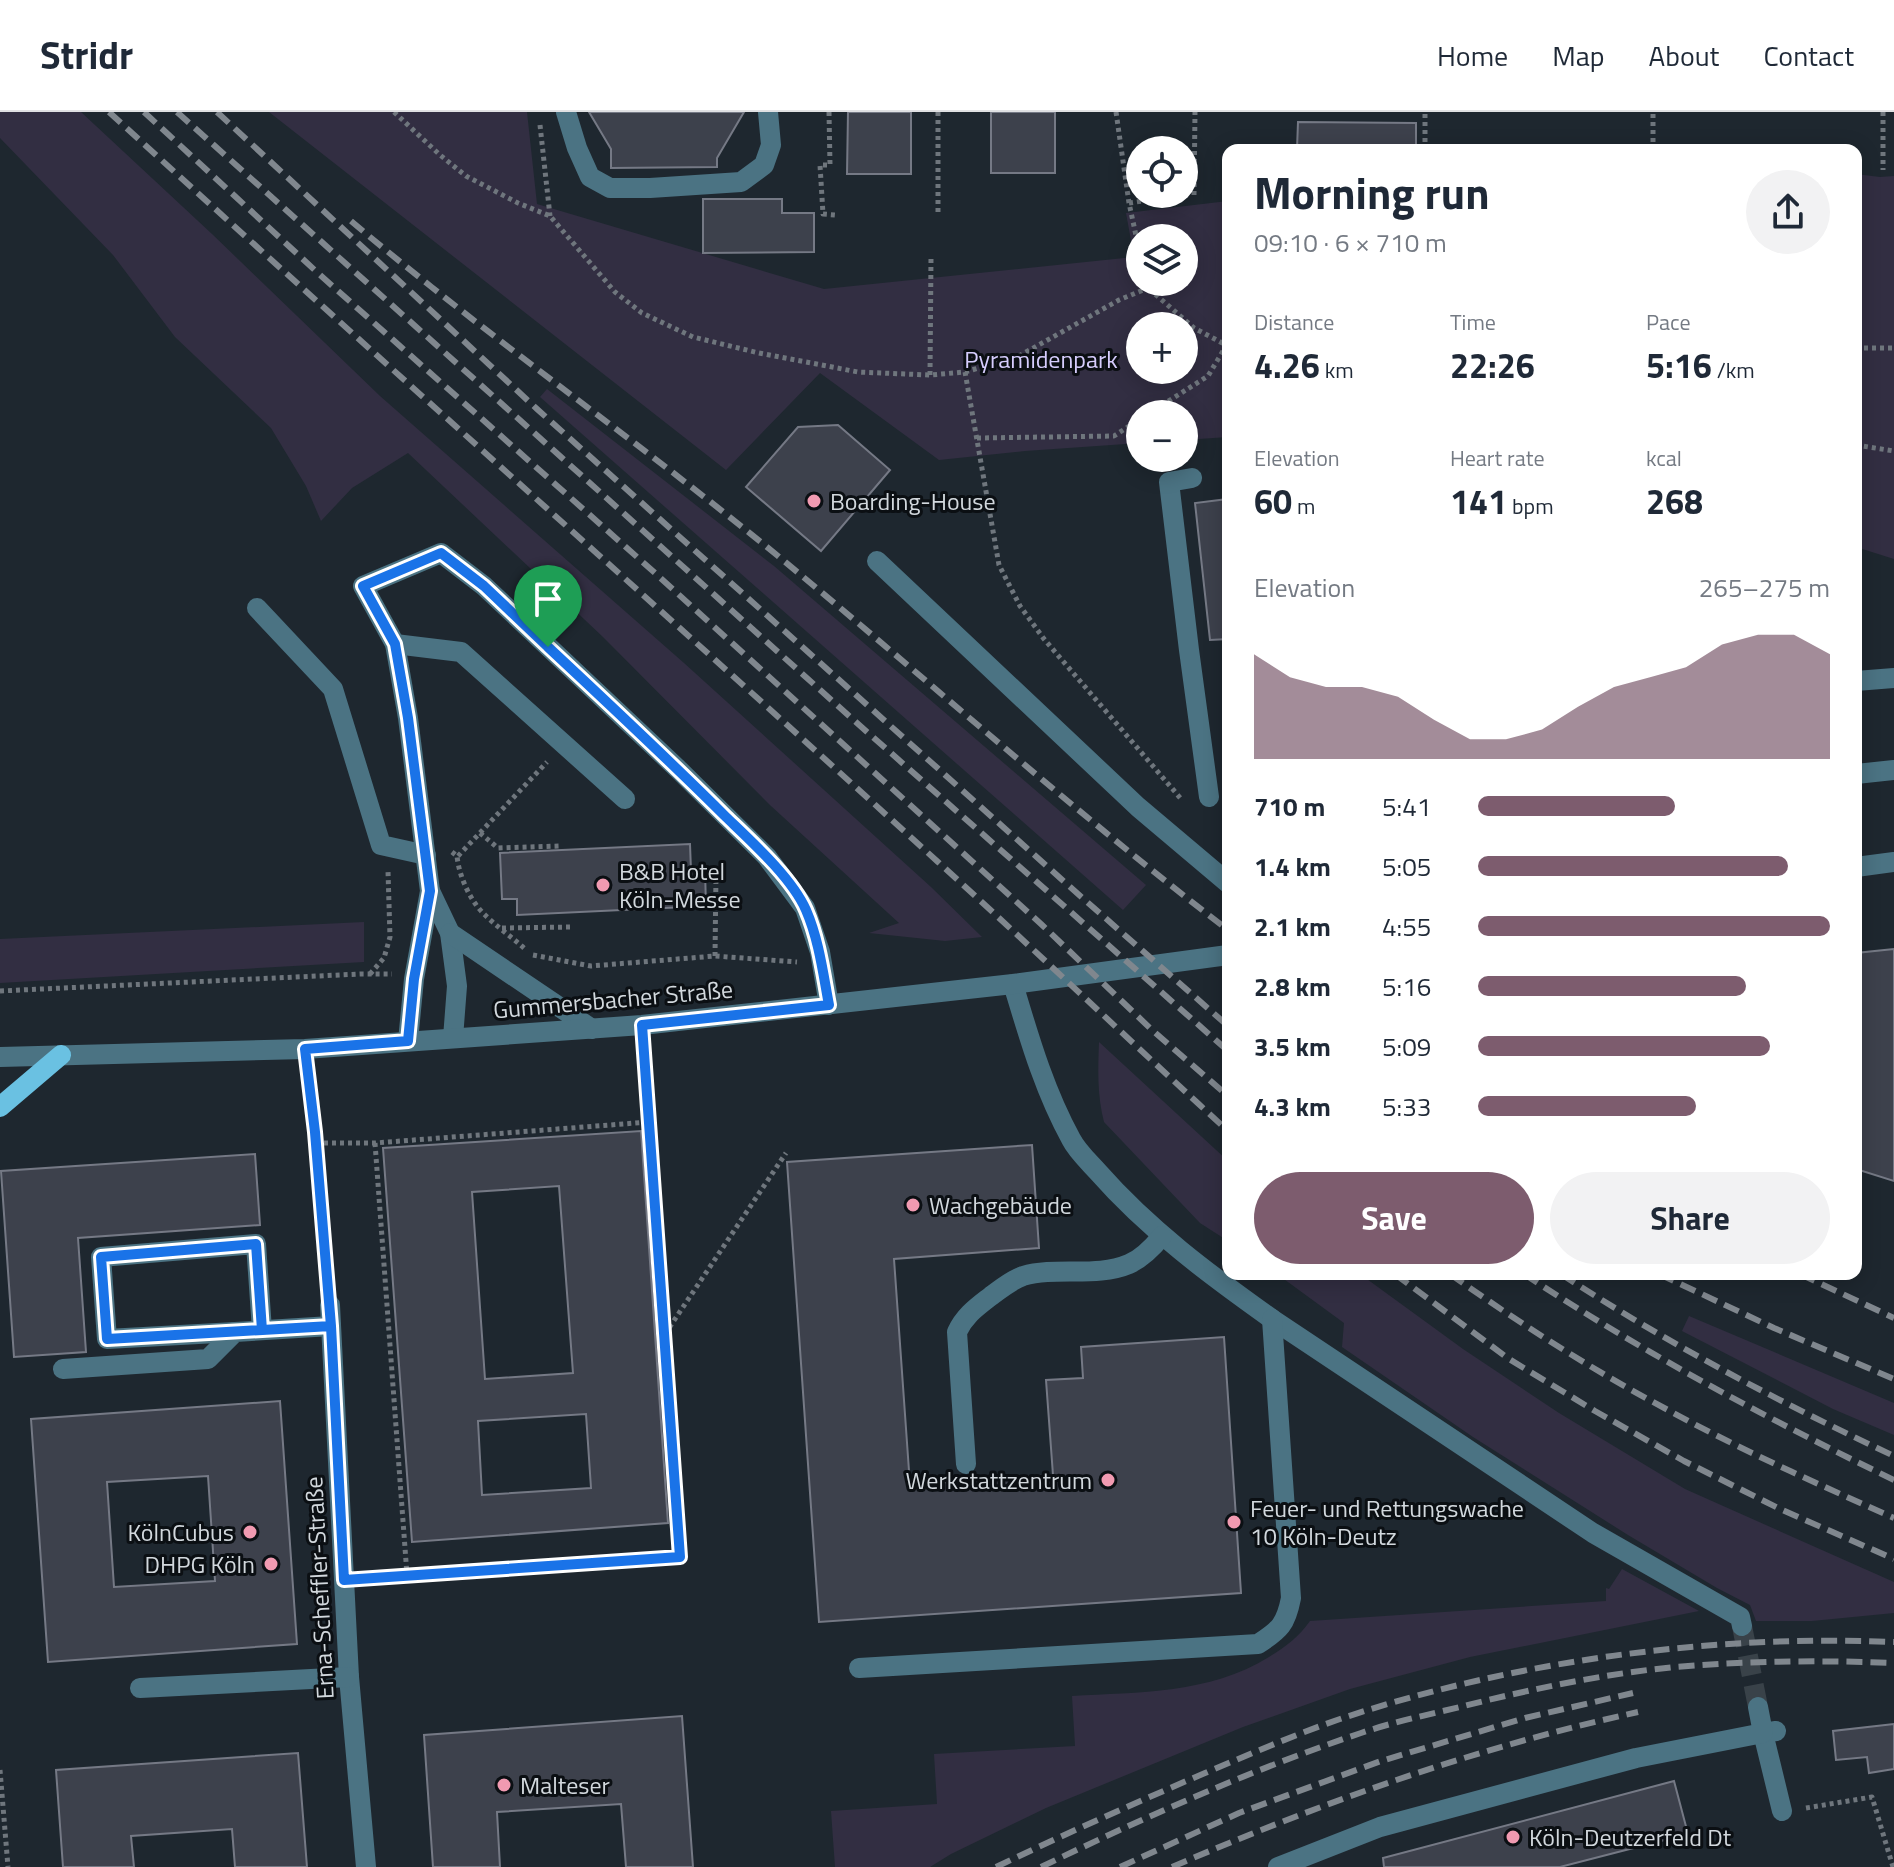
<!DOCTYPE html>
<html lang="en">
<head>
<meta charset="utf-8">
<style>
  :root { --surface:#fff; --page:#f2f2f3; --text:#1f2937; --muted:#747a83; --line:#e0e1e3; --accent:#7d5c6e }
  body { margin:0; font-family:"Titillium Web",sans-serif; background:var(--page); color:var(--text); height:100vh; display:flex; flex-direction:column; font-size:30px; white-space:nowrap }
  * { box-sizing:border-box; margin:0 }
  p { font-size:26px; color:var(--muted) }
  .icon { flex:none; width:44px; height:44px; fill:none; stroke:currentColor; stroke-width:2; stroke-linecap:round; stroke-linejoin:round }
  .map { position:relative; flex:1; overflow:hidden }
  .panel { position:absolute; left:1222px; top:32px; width:640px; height:1136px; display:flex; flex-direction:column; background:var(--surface); border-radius:16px; box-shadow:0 4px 20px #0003 }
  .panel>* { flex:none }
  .fabs { position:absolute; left:1126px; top:24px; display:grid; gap:16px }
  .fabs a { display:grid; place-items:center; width:72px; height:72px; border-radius:50%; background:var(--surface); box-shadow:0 4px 20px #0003; font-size:40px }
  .pin { position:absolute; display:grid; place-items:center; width:68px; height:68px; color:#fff; margin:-82px -34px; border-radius:50% 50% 50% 0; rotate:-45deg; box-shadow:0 0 8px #0007 }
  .pin .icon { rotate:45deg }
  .round { display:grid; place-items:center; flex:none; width:84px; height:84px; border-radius:42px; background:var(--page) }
  .overview { display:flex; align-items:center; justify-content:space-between; height:136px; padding:0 32px }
  h1 { font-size:44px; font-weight:700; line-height:60px }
  .stats { display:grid; grid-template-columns:repeat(3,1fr); gap:12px; height:136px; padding:8px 32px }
  .stats div { display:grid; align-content:center }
  .stats b { font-size:34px; font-weight:700 }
  .stats small { font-size:22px; font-weight:400 }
  .stats p { font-size:22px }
  .chart { height:224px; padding:16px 32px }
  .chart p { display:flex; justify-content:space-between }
  .chart svg { width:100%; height:144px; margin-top:8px; fill:var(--accent); opacity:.7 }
  .cta { display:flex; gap:16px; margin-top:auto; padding:16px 32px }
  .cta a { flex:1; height:92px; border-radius:48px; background:var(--accent); color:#fff; font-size:32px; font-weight:700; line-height:92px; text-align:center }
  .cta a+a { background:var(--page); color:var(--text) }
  ul { padding:0 32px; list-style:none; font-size:26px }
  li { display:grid; grid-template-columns:128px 96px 1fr; align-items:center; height:60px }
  li i { height:20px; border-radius:10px; background:var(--accent) }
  header { display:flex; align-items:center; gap:48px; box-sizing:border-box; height:112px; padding:0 40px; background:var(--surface); border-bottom:2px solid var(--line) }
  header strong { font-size:38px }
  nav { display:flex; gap:44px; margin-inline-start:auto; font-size:28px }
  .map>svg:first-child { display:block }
  .green { fill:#322e42; fill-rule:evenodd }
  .building { fill:#3d414c; stroke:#757985; stroke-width:2; fill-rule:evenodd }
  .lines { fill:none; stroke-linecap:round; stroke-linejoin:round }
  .minor-tunnel { stroke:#394249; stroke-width:20; stroke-dasharray:20 10; stroke-linecap:butt }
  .path { stroke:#6f767d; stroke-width:5; stroke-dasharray:4 4; stroke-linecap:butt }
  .minor { stroke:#4b7383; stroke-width:20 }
  .major { stroke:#6ac1e2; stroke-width:20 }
  .rail { stroke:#80878e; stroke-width:6; stroke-dasharray:16 8; stroke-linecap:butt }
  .route-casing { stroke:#fff; stroke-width:16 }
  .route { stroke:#1a73e8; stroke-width:10 }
  .poi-dot { fill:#f19ab1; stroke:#0b0f13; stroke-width:3 }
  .labels { text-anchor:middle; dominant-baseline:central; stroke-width:6; stroke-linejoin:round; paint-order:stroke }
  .park-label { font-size:24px; fill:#d6cdfd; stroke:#0b0f13 }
  .poi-label { font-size:24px; fill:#d2d8dd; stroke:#0b0f13; text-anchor:start }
  .street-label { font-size:24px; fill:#d2d8dd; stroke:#0b0f13 }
</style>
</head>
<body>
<header>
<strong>Stridr</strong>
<nav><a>Home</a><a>Map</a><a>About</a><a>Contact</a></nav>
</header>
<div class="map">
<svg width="1894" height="1755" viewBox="0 0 1894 1755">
  <rect width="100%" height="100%" fill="#1e272f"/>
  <g class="green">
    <path d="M 0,0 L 81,0 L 212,122 L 380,284 L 684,551 L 931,775 L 982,825 L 945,829 L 869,821 L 899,811 L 771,694 L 603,525 L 408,341 L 352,376 L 321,409 L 306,374 L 271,316 L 175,225 L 113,143 L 0,26 Z"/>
    <path d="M 269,0 L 527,0 L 537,92 L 824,177 L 1134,145 L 1126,101 L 1228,89 L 1228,325 L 1184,328 L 1184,302 L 1140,302 L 1140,331 L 1025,339 L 939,348 L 820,261 L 726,358 ZM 1184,126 L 1184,170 L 1140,170 L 1140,126 ZM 1140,214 L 1184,214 L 1184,258 L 1140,258 Z"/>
    <path d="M 1856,62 L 1880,65 L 1894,64 L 1894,447 L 1856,435 Z"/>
    <path d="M 547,277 L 774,454 L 1146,773 L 1123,798 L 540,285 Z"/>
    <path d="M 364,810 L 364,850 L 0,871 L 0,827 Z"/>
    <path d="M 1099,930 L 1228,1049 L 1228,1129 L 1200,1111 L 1104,1010 C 1097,983 1098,957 1099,930 Z"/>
    <path d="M 1277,1162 L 1360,1162 L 1463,1237 L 1559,1301 L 1685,1377 L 1894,1470 L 1894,1501 L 1812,1509 L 1756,1509 L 1750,1493 L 1717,1476 L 1628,1423 L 1473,1325 L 1342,1235 L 1344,1211 Z"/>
    <path d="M 1689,1204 L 1894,1291 L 1894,1323 L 1833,1297 L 1682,1219 Z"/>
    <path d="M 1622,1457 L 1699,1499 L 1470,1545 L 1350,1577 L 1243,1615 L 1046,1696 L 951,1742 L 930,1755 L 835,1755 L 831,1699 L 937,1692 L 934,1642 L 1075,1634 L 1072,1584 C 1139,1580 1209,1582 1269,1545 C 1285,1535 1299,1525 1310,1509 L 1606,1489 L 1606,1476 L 1609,1477 Z"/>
  </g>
  <g class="building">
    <path d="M 589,0 L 744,0 L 717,46 L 717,55 L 611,56 L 611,37 Z"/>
    <path d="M 848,0 L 911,0 L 911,62 L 847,62 Z"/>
    <rect x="991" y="0" width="64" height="61"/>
    <path d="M 1298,10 L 1416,11 L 1416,38 L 1297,37 Z"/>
    <path d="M 703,87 L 782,87 L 782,101 L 814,101 L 814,140 L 703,141 Z"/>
    <path d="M 838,313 L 890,358 L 821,439 L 746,375 L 798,315 Z"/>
    <path d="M 1228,387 L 1228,527 L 1210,528 L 1195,391 Z"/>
    <path d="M 690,732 L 691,759 L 705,758 L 706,794 L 517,803 L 517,787 L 502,787 L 500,741 Z"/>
    <path d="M 1894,837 L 1894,1069 L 1856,1057 L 1856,841 Z"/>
    <path d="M 641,1019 L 668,1411 L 412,1430 L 383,1036 ZM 559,1074 L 573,1261 L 485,1267 L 472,1080 ZM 586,1302 L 591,1376 L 482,1383 L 478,1309 Z"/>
    <path d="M 1032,1033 L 1039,1136 L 894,1147 L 910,1373 L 1053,1363 L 1046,1268 L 1083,1266 L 1081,1235 L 1224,1225 L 1241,1481 L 819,1510 L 787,1050 Z"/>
    <path d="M 255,1042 L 260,1113 L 78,1126 L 86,1240 L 14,1245 L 1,1059 Z"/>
    <path d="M 280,1289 L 297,1532 L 48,1550 L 31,1307 ZM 208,1364 L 215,1469 L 114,1475 L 107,1370 Z"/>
    <path d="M 682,1604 L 693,1755 L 626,1755 L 621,1692 L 497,1700 L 500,1755 L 433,1755 L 424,1623 Z"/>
    <path d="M 1894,1612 L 1894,1657 L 1869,1661 L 1867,1645 L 1836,1648 L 1833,1619 Z"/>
    <path d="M 298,1641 L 307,1755 L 235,1755 L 232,1717 L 131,1724 L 134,1755 L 63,1755 L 56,1658 Z"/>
    <path d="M 1674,1669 L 1688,1722 L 1560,1755 L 1384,1755 L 1383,1746 Z"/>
  </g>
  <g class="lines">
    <path class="minor-tunnel" d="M 1742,1514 L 1758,1595"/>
    <g class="path">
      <path d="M 394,0 L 440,43 L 466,64 L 518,91 L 550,104 L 615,180 L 642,201 L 693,225 L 759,241 L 858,260 L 930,263 L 965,260 L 1019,244 L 1119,188 L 1148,176"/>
      <path d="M 829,0 L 830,53 L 820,53 L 823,102 L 835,103"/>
      <path d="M 938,0 L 938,103"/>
      <path d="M 1116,0 L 1129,91 L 1140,142"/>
      <path d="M 1883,0 L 1883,58"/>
      <path d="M 540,13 L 550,104"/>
      <path d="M 1653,30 L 1653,0"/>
      <path d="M 1425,38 L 1425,0"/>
      <path d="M 1194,83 L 1195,0"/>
      <path d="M 1129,91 L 1172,85"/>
      <path d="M 1146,170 L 1148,176 L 1194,216 L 1228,234"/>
      <path d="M 1856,236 L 1894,236"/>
      <path d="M 965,260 L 999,453 L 1020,494 L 1044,527 L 1182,688"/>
      <path d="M 930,263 L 931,146"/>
      <path d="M 1148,302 L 1208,264 L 1226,234"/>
      <path d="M 977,326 L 1114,324 L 1140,307"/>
      <path d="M 1856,333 L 1894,339"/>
      <path d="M 480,721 L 498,736 L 560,734"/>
      <path d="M 452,740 L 457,744 C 459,764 470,789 485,803 C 497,815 512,825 525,837"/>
      <path d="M 458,744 L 547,650"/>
      <path d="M 502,816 L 572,815"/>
      <path d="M 533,843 L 591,854 L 715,844 L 797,850"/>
      <path d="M 715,844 L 716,762"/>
      <path d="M 370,862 L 384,846 L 390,825 L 388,759"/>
      <path d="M 0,879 L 360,862 L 392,862"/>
      <path d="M 308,963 L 328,1168"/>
      <path d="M 316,1031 L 375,1031 L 649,1010"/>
      <path d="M 375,1031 L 407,1463"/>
      <path d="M 665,1222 L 786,1041"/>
      <path d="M 371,1466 L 680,1445 L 644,938"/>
      <path d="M 0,1658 L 8,1755"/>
      <path d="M 1806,1696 L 1872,1685 L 1893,1755"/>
    </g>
    <g class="minor">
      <path d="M 566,0 L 577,36 L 590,65 L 610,76 L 650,76 L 741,70 L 764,53 L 771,33 L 768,0"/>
      <path d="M 1192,366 L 1169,370 L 1189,538 L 1209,685"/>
      <path d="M 877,449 L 1138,695 L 1228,771"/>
      <path d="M 257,496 L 333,577 L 381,733 L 426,743"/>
      <path d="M 395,532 L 461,540 L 625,687"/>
      <path d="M 1856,569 L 1894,566"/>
      <path d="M 1856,662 L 1894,658"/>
      <path d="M 1856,755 L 1894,750"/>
      <path d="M 430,779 L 450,821 L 457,874 L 453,926"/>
      <path d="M 450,821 L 592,917"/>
      <path d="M 1013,872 C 1029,925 1044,978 1071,1027 C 1077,1039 1089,1050 1098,1060 C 1148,1117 1210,1163 1272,1207 L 1593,1421 L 1740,1505 L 1742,1514"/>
      <path d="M 408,929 L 414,867 L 430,779 L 408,606 L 395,532 L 363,474 L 441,441 L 484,474 L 678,657 L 767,745 L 805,796 L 820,840 L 829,893"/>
      <path d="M 0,945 L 305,937 L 642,913 L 1013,872 L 1228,843"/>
      <path d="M 330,1193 L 349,1565 L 366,1755"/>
      <path d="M 235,1220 L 107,1227 L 101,1145 L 256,1132 L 262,1218"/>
      <path d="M 63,1257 L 208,1247 L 235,1220 L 331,1214"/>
      <path d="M 966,1352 L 957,1220 C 965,1203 977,1195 991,1184 C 1001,1177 1011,1168 1023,1164 C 1057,1154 1096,1166 1129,1152 C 1143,1146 1153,1135 1162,1124"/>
      <path d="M 859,1556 L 1258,1532 C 1280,1518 1286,1512 1291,1486 L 1272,1207"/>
      <path d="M 140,1576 L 349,1565"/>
      <path d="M 1776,1619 L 1763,1621 L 1782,1699"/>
      <path d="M 1278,1755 L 1380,1715 L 1636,1646 L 1763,1621 L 1758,1595"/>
    </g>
    <path class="major" d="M 0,995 L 61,943"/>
    <g class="rail">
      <path d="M 109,0 C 384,252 663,499 938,750 C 1036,839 1131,930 1228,1019"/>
      <path d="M 144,0 L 319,162 L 655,461 L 1041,812 L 1151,917 L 1228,984"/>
      <path d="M 177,0 L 857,611 L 1228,939"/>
      <path d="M 217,0 L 537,297 L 1069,774 L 1228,914"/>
      <path d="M 351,109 C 489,226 638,329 778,444 C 928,568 1073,699 1228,818"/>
      <path d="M 1395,1162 L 1509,1247 L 1595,1299 L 1684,1349 L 1780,1397 L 1894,1447"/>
      <path d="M 1450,1162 C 1519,1211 1594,1259 1668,1298 C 1741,1338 1818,1372 1894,1406"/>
      <path d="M 1524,1162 C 1642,1240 1766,1306 1894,1368"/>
      <path d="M 1561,1162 C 1667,1231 1779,1290 1894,1344"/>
      <path d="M 1659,1162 L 1774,1216 L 1894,1267"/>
      <path d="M 1800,1162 L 1894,1206"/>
      <path d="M 996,1755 C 1065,1722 1135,1691 1205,1661 C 1250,1642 1294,1623 1340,1607 C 1513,1549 1712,1522 1894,1530"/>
      <path d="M 1041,1755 C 1145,1705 1251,1658 1361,1621 C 1393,1610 1427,1603 1460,1595 C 1531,1577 1603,1562 1675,1555 C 1748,1549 1821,1548 1894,1551"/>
      <path d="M 1120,1755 L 1239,1701 L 1381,1649 L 1525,1606 L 1633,1581"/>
      <path d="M 1172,1755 C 1323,1690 1478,1635 1638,1600"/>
    </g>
  </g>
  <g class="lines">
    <g class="route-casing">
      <path id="route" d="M 548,535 L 484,474 L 441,441 L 363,474 L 395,532 L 408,606 L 430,779 L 414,867 L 408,929 L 305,937 L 315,1020 L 331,1214 L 262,1218 L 256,1132 L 101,1145 L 107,1227 L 331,1214 L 344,1468 L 680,1445 L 642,913 L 829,893 C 823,861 819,828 806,798 C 792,766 751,729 726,705 C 668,647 608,591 548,535"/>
    </g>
    <use href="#route" class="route"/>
  </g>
  <g class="poi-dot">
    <circle cx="814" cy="389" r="8"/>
    <circle cx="603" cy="773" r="8"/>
    <circle cx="913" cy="1093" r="8"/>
    <circle cx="1108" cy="1368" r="8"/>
    <circle cx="1234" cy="1410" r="8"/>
    <circle cx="250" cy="1420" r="8"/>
    <circle cx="271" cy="1452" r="8"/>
    <circle cx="504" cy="1673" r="8"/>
    <circle cx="1513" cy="1725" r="8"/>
  </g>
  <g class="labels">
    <g class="park-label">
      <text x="1041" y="247">Pyramidenpark</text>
    </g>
    <g class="poi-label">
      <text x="830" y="389">Boarding-House</text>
      <text x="619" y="759">B&amp;B Hotel<tspan x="619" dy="28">Köln-Messe</tspan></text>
      <text x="929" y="1093">Wachgebäude</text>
      <text x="1092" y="1368" text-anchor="end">Werkstattzentrum</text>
      <text x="1250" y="1396">Feuer- und Rettungswache<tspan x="1250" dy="28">10 Köln-Deutz</tspan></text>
      <text x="234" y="1420" text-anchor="end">KölnCubus</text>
      <text x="255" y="1452" text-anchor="end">DHPG Köln</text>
      <text x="520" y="1673">Malteser</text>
      <text x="1529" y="1725">Köln-Deutzerfeld Dt</text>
    </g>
    <g class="street-label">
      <text transform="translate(613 887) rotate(-5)">Gummersbacher Straße</text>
      <text transform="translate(319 1476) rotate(-93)">Erna-Scheffler-Straße</text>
    </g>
  </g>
</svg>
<div class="fabs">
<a><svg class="icon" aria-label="locate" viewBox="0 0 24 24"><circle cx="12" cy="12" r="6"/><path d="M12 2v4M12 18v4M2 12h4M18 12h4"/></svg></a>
<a><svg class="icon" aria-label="layers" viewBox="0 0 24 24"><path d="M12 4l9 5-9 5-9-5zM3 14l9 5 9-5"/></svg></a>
<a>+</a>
<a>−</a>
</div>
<div class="pin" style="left:548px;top:535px;background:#1e9e55"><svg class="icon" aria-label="arrive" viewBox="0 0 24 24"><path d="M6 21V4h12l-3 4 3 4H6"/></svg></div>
<section class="panel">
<div class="overview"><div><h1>Morning run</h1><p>09:10 · 6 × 710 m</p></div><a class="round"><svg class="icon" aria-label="share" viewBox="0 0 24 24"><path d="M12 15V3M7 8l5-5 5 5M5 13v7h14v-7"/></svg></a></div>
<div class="stats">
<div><p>Distance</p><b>4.26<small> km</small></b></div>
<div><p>Time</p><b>22:26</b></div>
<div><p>Pace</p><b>5:16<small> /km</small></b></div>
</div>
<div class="stats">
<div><p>Elevation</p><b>60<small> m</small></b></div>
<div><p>Heart rate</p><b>141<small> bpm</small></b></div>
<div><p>kcal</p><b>268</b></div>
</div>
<div class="chart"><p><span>Elevation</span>265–275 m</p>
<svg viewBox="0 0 160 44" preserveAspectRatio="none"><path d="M0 44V12L10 19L20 22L30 22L40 25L50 32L60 38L70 38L80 35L90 28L100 22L110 19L120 16L130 9L140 6L150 6L160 12V44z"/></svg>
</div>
<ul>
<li><b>710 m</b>5:41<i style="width:56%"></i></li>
<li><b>1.4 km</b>5:05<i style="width:88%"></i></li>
<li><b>2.1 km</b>4:55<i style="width:100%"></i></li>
<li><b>2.8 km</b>5:16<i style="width:76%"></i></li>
<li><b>3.5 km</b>5:09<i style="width:83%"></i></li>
<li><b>4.3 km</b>5:33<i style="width:62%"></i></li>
</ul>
<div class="cta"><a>Save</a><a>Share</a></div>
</section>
</div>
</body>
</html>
